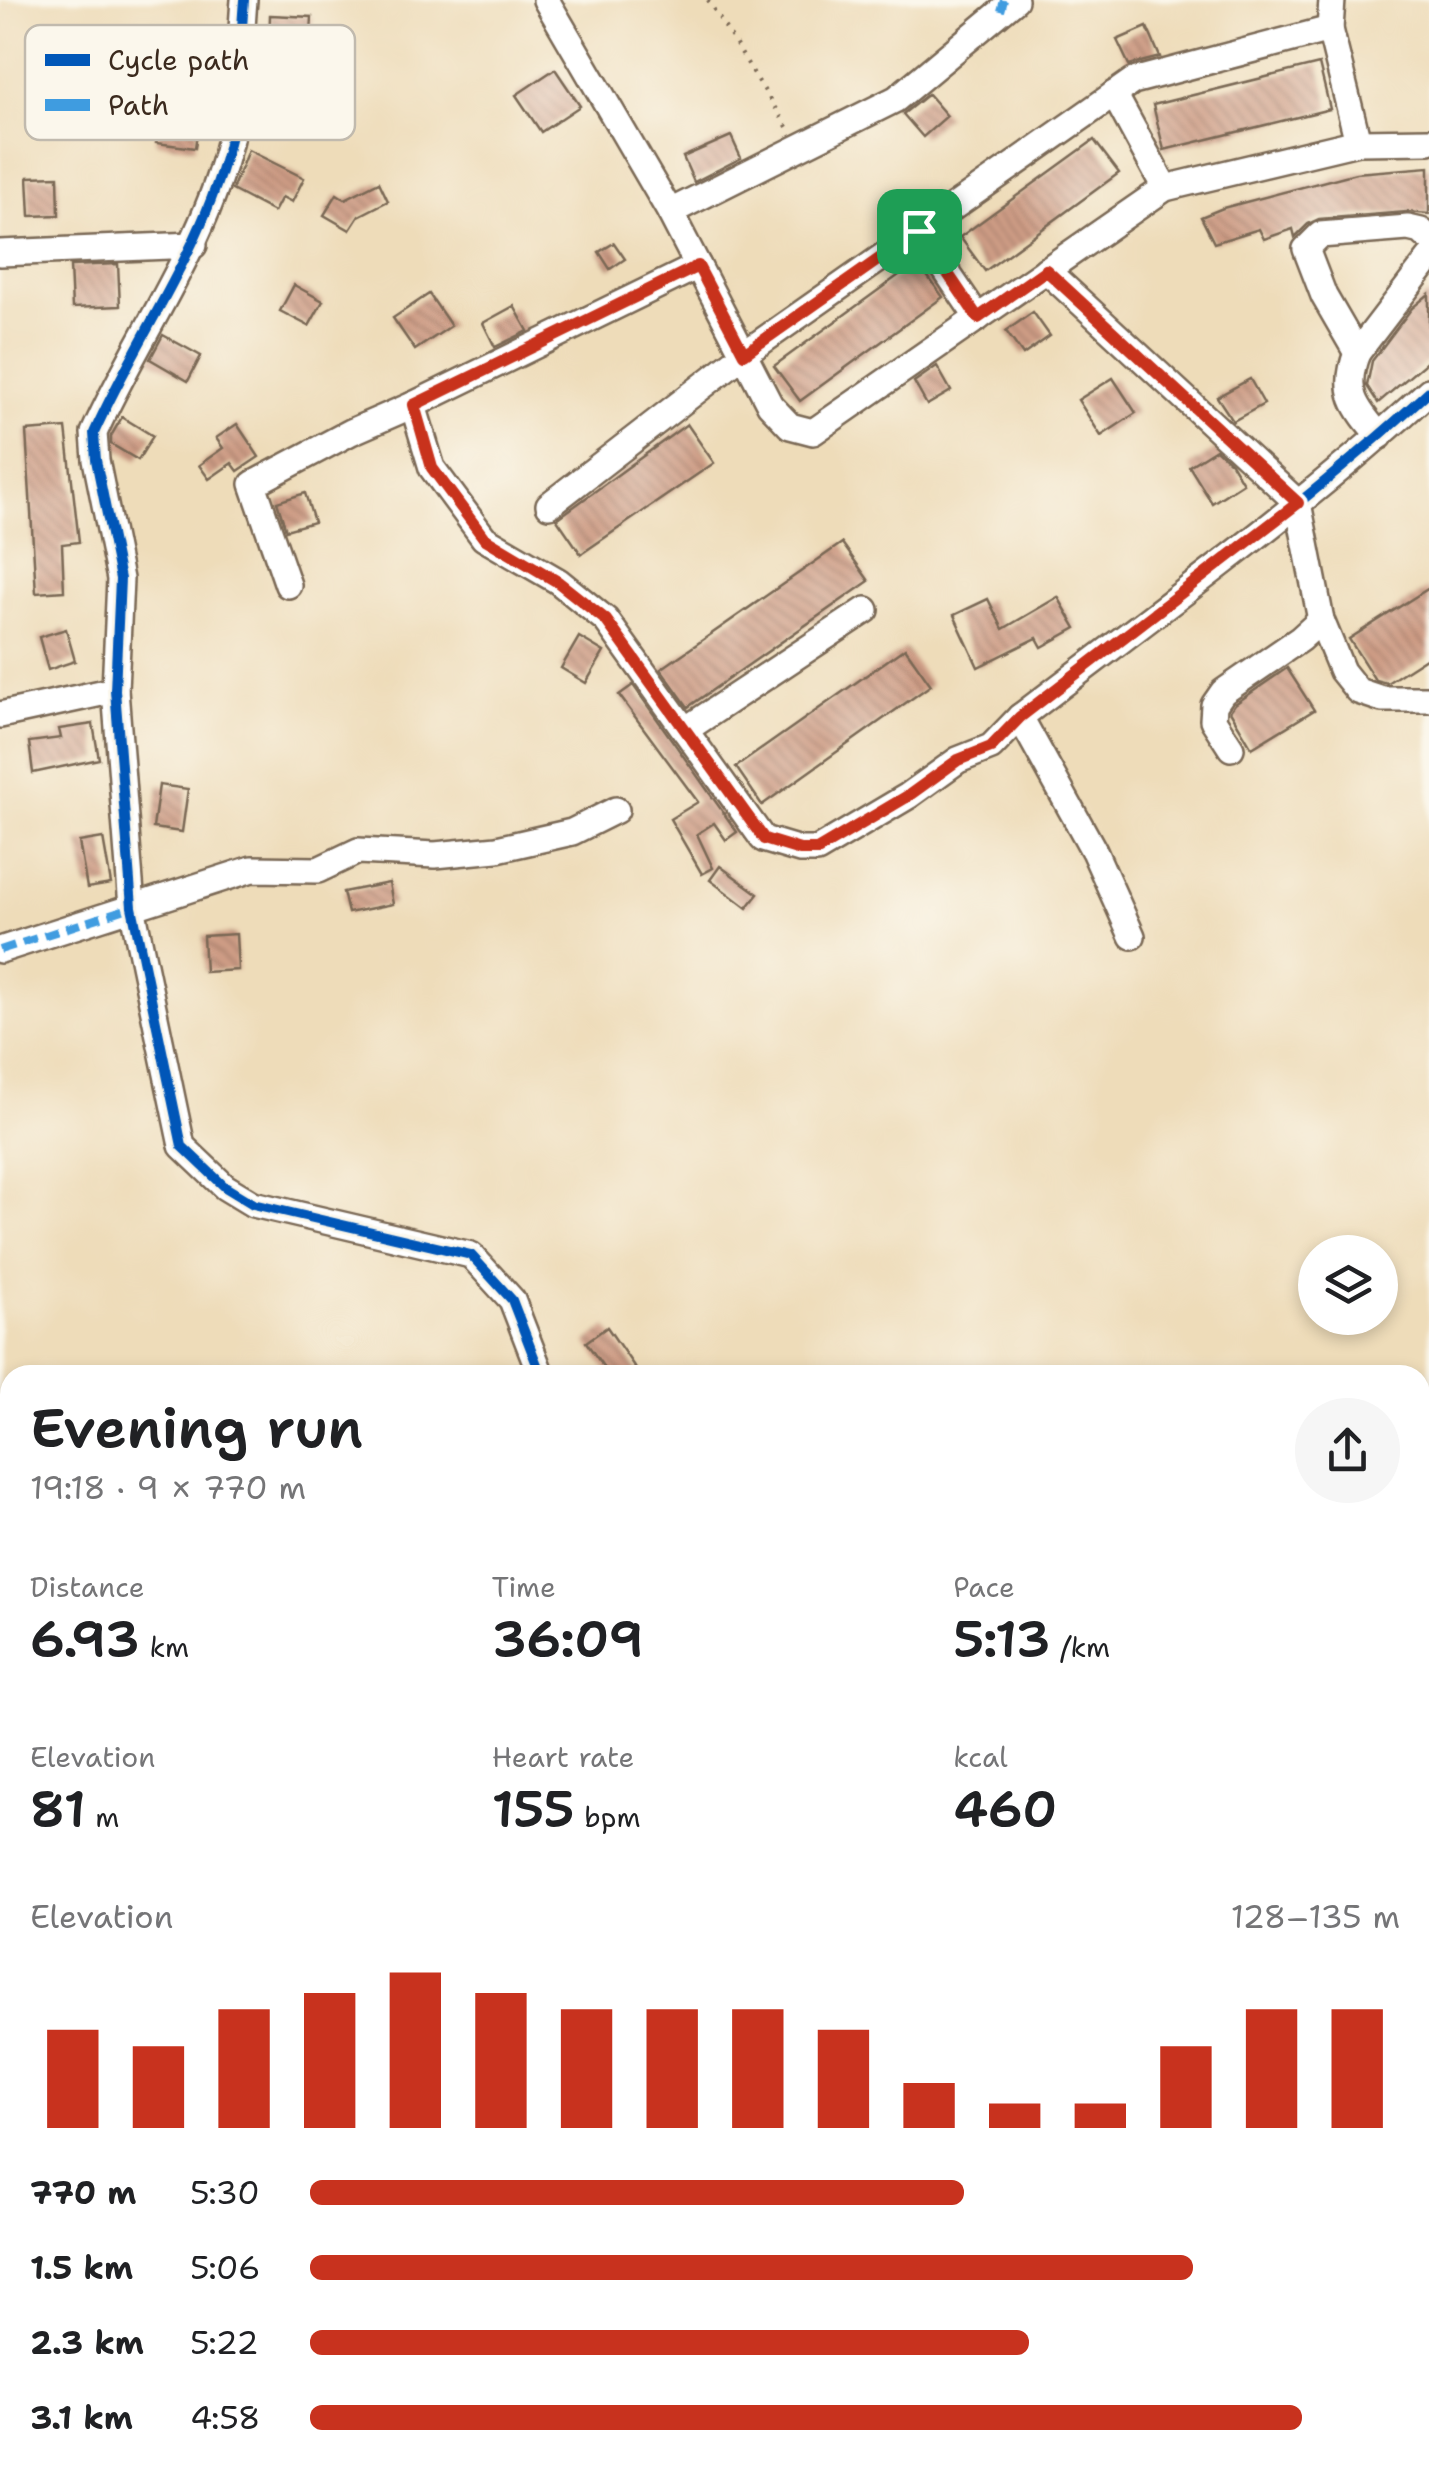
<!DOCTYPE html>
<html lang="en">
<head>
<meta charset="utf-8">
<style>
  :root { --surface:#fff; --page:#f6f6f6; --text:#202124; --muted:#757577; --accent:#c8321e }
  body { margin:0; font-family:"Shantell Sans",sans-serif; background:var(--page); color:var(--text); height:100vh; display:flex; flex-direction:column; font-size:38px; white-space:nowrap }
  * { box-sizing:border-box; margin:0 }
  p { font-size:32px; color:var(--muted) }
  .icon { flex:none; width:55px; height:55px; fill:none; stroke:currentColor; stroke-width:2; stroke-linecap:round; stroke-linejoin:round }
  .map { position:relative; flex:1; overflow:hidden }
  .details { position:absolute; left:0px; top:1365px; width:1430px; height:1112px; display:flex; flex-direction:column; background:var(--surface); border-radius:30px 30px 0 0; box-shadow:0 5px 15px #0003 }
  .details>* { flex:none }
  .tools { position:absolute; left:1298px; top:1235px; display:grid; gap:20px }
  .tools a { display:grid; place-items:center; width:100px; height:100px; border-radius:50%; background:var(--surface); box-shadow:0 5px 15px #0003; font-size:50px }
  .pin { position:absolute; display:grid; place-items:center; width:85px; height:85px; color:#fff; margin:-42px; border-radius:20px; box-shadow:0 5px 15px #0006 }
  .round { display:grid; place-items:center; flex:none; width:105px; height:105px; border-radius:52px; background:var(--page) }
  .summary { display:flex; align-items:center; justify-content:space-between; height:170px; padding:0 30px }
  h1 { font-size:55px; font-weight:600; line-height:75px }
  .stats { display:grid; grid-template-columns:repeat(3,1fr); gap:15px; height:170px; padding:10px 30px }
  .stats div { display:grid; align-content:center }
  .stats b { font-size:50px; font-weight:600 }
  .stats small { font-size:28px; font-weight:400 }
  .stats p { font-size:28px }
  .chart { height:280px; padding:20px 30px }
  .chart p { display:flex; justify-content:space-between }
  .chart svg { width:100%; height:180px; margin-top:10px; stroke:var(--accent); stroke-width:6 }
  ul { padding:0 30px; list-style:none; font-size:32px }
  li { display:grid; grid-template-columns:160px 120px 1fr; align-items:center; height:75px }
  li i { height:25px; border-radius:12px; background:var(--accent) }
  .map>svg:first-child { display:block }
  .building { fill:url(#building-back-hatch) }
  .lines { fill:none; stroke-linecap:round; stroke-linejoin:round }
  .minor-casing { stroke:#7a6854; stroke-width:30 }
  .path { stroke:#7a6854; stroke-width:4; stroke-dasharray:2.5 8; stroke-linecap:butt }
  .minor { stroke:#fff; stroke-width:25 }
  .quiet { stroke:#3f9ce0; stroke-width:8; stroke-dasharray:15 8; stroke-linecap:butt }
  .cycleway-casing { stroke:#fbf7ec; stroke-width:16 }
  .cycleway { stroke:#0057b8; stroke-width:10 }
  .route-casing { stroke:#fff; stroke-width:20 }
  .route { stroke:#c8321e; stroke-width:12 }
  .key { fill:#fbf7ec; stroke:#c1baae; stroke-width:2.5 }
  .key-label { font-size:28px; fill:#3b2a1e }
</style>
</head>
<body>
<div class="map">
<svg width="1429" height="2477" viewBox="0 0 1429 2477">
  <defs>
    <pattern id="building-back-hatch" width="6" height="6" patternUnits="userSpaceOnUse" patternTransform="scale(2.5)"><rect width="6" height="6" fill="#ce9c85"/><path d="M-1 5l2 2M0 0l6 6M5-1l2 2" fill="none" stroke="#a87f6c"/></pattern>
  </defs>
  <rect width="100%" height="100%" fill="#fbf7ec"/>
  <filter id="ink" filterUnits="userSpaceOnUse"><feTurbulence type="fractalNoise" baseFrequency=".01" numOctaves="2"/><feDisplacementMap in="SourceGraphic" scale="20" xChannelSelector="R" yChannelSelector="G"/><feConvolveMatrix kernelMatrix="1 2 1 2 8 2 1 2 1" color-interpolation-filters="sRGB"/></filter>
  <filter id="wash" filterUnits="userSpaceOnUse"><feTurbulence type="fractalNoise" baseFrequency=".0048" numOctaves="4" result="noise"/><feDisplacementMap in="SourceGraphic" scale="40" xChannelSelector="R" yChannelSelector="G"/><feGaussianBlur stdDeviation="2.25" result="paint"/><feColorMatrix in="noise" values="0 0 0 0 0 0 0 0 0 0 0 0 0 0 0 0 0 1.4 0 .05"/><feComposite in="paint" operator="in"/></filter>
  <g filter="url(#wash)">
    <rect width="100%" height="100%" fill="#eedcb9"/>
    <g id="blocks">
      <g class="building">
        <path d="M 270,15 L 312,17 L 310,50 L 269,48 Z"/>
        <path d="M 1147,27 L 1160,57 L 1129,65 L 1117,40 Z"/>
        <path d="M 1319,64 L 1330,109 L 1164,150 L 1153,105 Z"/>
        <path d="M 555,69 L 580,106 L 541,132 L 516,95 Z"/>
        <path d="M 162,94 L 201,99 L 199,115 L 171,112 L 198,125 L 195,148 L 156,143 Z"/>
        <path d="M 928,94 L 947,116 L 923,137 L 903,114 Z"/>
        <path d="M 731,136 L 741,158 L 694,182 L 683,157 Z"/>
        <path d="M 1094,140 L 1119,173 L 985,271 L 960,237 Z"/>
        <path d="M 248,150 L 304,178 L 292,202 L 282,197 L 274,212 L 232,190 Z"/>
        <path d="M 1429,167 L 1429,214 L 1407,212 L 1319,219 L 1308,224 L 1295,237 L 1293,229 L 1264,239 L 1259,229 L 1214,243 L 1201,217 L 1223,208 L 1356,173 Z"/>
        <path d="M 58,176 L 59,215 L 30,216 L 28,177 Z"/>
        <path d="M 379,182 L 388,201 L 359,216 L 350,230 L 324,215 L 337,194 L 345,199 Z"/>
        <path d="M 614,243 L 625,259 L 610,269 L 599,252 Z"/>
        <path d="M 917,262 L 943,297 L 800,401 L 774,366 Z"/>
        <path d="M 118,264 L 120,306 L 72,308 L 70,266 Z"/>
        <path d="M 294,285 L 323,301 L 309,326 L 280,311 Z"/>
        <path d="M 429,294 L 451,326 L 415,350 L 393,318 Z"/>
        <path d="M 1429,294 L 1429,360 L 1378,403 L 1367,386 L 1372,361 L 1412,308 Z"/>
        <path d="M 514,306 L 528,331 L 495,347 L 483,323 Z"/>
        <path d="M 1033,312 L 1050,336 L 1023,355 L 1006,331 Z"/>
        <path d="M 163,335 L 201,356 L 188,381 L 150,359 Z"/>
        <path d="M 937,366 L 951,391 L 927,405 L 914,382 Z"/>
        <path d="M 1113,378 L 1136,413 L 1101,436 L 1078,400 Z"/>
        <path d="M 1250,379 L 1264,404 L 1233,421 L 1217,397 Z"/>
        <path d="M 122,417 L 153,436 L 138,460 L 111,444 L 111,436 Z"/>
        <path d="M 237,424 L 259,457 L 238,471 L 232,463 L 209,479 L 199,465 L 223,448 L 216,438 Z"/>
        <path d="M 687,424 L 714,463 L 581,554 L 557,519 Z"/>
        <path d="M 66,428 L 79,542 L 62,544 L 64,591 L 36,593 L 26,431 Z"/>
        <path d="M 1216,449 L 1231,463 L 1243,483 L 1212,503 L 1189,466 Z"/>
        <path d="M 305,493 L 314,522 L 286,530 L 277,502 Z"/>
        <path d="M 842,543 L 869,581 L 688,707 L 661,669 Z"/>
        <path d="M 1429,588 L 1429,656 L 1387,683 L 1375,680 L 1349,639 Z"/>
        <path d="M 1058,597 L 1076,628 L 1042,647 L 1037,638 L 978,667 L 954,615 L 988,599 L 1003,629 Z"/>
        <path d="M 66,629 L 75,661 L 48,670 L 39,637 Z"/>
        <path d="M 579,637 L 604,652 L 586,683 L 561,668 Z"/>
        <path d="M 905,648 L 931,685 L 762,805 L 736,767 Z"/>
        <path d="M 1287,668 L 1314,710 L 1252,748 L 1230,711 L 1235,704 Z"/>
        <path d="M 633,685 L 737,832 L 726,840 L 714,823 L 697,834 L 713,868 L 702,874 L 670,819 L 698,802 L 619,695 Z"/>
        <path d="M 93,724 L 99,759 L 33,773 L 29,742 L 61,738 L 59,729 Z"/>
        <path d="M 159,785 L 188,789 L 182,832 L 153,828 Z"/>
        <path d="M 103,838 L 111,884 L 87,888 L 79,842 Z"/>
        <path d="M 720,866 L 758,894 L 747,908 L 710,880 Z"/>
        <path d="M 389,883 L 393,904 L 348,913 L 343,892 Z"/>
        <path d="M 236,934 L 238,970 L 205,972 L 203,936 Z"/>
        <path d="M 607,1327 L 640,1375 L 609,1375 L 586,1342 Z"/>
      </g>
    </g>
  </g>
  <g filter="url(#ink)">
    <use href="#blocks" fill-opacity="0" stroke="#7a6854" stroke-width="2.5"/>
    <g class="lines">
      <g class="minor-casing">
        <g id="minor">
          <path d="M 244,0 C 240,45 241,95 230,139 C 205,246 138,334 94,433 L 96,460 L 120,579 L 115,690 L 132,907 L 182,1146 L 225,1187 L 253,1204 L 471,1255 L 512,1300 L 541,1375"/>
          <path d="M 546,0 L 670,212 L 770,405 L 790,426 L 813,432 L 1165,188 L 1358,142 L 1429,141"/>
          <path d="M 1330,29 L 1332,0"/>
          <path d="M 1114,94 L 1165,188"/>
          <path d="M 670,212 L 896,99 L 1015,0"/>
          <path d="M 919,231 L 978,318"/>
          <path d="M 0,253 L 194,245"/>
          <path d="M 698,266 L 413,405 L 432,468 L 484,538 L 558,581 L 606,620 L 763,839 L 800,850 L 817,850 L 908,796 L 958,760 L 991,747 L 1020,717 C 1158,611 1301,509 1429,391"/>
          <path d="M 1046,270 L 1298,503 L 1321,620 L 1342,671 L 1358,691 L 1382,699 L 1429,699"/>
          <path d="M 1357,353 L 1324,296 L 1306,249 L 1320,235 L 1408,228 L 1421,231 L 1429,238"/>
          <path d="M 1380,436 C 1355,408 1342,391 1357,353 L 1429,259"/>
          <path d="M 549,505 L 744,354 L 1133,81 L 1330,29 L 1358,142"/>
          <path d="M 288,585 L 253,484 L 351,432 L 413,405"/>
          <path d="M 0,715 L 115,690"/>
          <path d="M 1020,717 L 1094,851 L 1132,936"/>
          <path d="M 685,730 L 866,610"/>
          <path d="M 1231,748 L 1213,720 L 1214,705 L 1223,692 L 1300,639 L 1321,620"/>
          <path d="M 0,950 L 252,869 L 318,870 L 358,851 L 435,855 L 497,849 L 572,832 L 616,810"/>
          <path d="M 1420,1561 L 1429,1561"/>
          <path d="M 1420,1849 L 1429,1848"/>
          <path d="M 1420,2177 L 1429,2177"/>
          <path d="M 1030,2468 L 1030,2477"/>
          <path d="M 429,2477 L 431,2468"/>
        </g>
      </g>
      <path class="path" d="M 708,0 L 789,130"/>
      <use href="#minor" class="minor"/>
      <g class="quiet">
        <path d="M 1001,11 L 1004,0"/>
        <path d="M 0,950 L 132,907"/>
      </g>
      <g class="cycleway-casing">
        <g id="cycleway">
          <path d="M 244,0 C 240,45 241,95 230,139 C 205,246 138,334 94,433 L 96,460 L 120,579 L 115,690 L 132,907 L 182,1146 L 225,1187 L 253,1204 L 471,1255 L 512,1300 L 541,1375"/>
          <path d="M 698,266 L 413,405 L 432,468 L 484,538 L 558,581 L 606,620 L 763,839 L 800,850 L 817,850 L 908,796 L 958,760 L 991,747 L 1020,717 C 1158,611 1301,509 1429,391"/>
        </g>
      </g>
      <use href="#cycleway" class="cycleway"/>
    </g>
  </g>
  <g class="lines" filter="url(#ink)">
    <g class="route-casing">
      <path id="route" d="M 919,231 L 978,318 L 1046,270 L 1298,503 L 1020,717 L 991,747 L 958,760 L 908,796 L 817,850 L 800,850 L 764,839 L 606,620 L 558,582 L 484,538 L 432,468 L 414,405 L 698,266 L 744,354 Z"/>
    </g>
    <use href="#route" class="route"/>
  </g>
  <rect x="25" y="25" width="330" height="115" rx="15" class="key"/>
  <rect x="45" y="54" width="45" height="12" fill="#0057b8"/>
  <rect x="45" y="99" width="45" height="12" fill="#3f9ce0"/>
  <g class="key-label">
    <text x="108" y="70">Cycle path</text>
    <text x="108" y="115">Path</text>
  </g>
</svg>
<div class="tools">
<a><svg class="icon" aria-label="layers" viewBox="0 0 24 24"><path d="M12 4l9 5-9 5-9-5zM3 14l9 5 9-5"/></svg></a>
</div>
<div class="pin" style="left:919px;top:231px;background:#1e9e55"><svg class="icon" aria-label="arrive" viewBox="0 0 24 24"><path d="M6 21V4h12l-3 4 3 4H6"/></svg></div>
<section class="details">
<div class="summary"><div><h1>Evening run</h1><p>19:18 · 9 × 770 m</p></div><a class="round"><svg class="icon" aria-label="share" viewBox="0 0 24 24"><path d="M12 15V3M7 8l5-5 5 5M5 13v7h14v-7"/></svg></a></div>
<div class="stats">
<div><p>Distance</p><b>6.93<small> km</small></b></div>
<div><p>Time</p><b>36:09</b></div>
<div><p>Pace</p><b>5:13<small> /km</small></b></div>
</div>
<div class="stats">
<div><p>Elevation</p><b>81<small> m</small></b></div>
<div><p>Heart rate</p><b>155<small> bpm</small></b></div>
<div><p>kcal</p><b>460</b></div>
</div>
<div class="chart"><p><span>Elevation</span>128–135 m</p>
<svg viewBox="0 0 160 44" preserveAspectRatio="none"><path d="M5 44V20M15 44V24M25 44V15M35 44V11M45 44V6M55 44V11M65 44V15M75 44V15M85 44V15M95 44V20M105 44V33M115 44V38M125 44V38M135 44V24M145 44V15M155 44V15"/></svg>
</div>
<ul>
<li><b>770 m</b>5:30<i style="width:60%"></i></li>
<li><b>1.5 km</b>5:06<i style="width:81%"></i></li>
<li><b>2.3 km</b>5:22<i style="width:66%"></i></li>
<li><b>3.1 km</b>4:58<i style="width:91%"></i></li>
</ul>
</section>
</div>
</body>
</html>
